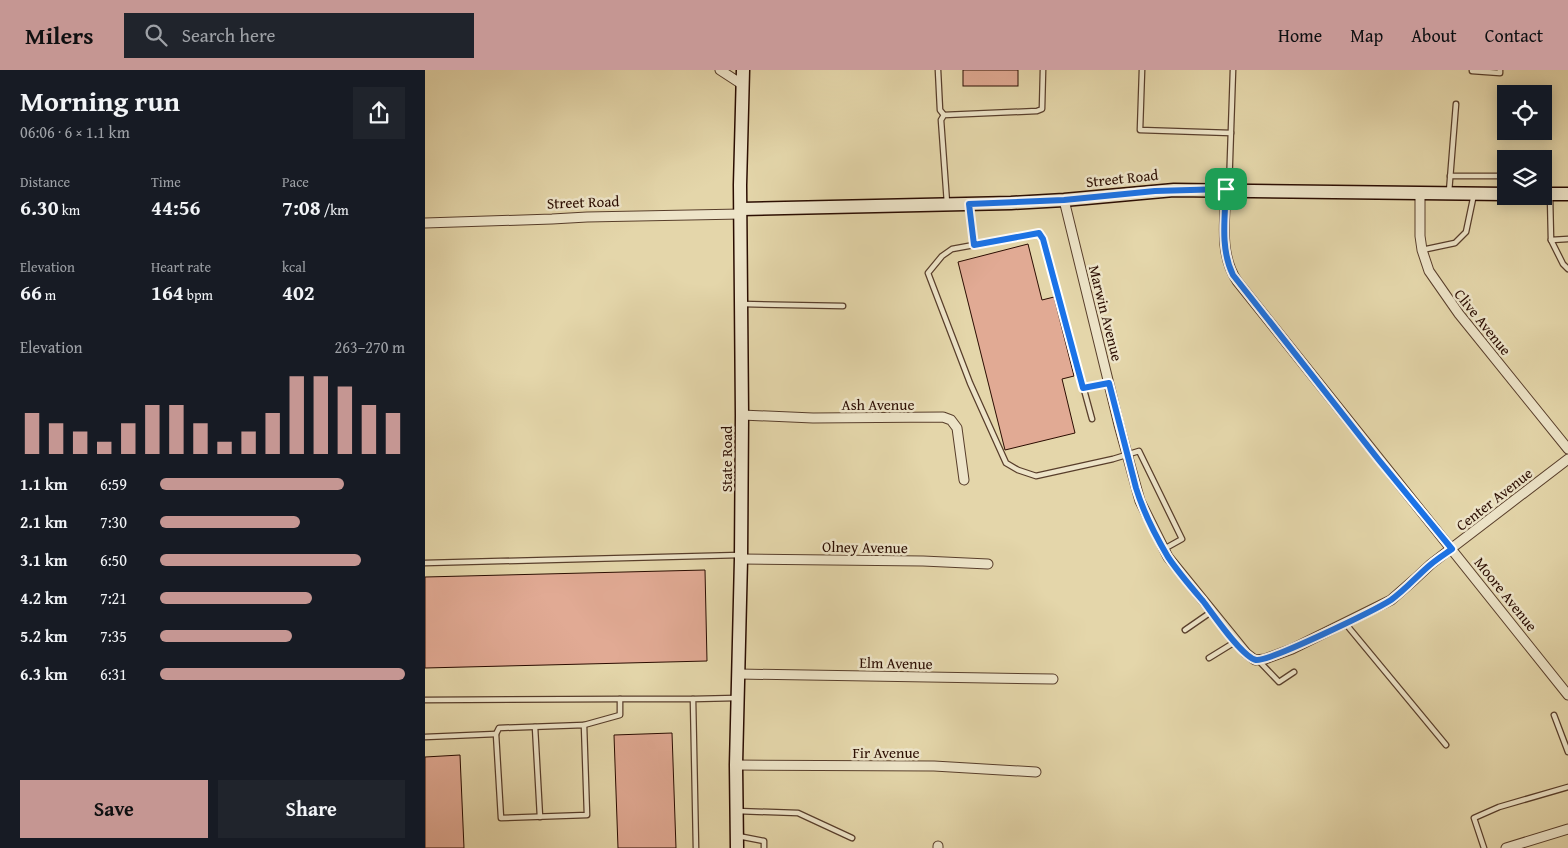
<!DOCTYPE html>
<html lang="en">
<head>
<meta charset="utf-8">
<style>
  :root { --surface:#171b24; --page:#20242c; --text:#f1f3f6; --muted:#9ea1a6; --accent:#c59692 }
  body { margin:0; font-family:"Gentium Book Plus",serif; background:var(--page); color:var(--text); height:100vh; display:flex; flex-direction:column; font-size:19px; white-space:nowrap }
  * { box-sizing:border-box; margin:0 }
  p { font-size:16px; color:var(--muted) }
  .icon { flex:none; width:28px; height:28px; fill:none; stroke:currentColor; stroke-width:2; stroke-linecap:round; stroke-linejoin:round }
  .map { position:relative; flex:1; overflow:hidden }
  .sheet { display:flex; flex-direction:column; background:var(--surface); width:425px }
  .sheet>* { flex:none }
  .fabs { position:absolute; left:1072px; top:15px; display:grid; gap:10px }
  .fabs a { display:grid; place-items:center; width:55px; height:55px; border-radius:0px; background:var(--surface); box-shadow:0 2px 12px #0003; font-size:25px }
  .pin { position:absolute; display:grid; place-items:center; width:42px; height:42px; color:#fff; margin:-21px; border-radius:10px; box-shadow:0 2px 8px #0006 }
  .round { display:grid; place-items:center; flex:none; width:52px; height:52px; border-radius:0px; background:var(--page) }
  .summary { display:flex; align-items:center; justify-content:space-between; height:85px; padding:0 20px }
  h1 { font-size:28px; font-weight:700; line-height:38px }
  .figures { display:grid; grid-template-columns:repeat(3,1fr); gap:8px; height:85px; padding:5px 20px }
  .figures div { display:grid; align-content:center }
  .figures b { font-size:21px; font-weight:700 }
  .figures small { font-size:14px; font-weight:400 }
  .figures p { font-size:14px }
  .chart { height:140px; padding:10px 20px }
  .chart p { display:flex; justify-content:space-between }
  .chart svg { width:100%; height:90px; margin-top:5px; stroke:var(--accent); stroke-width:6 }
  .cta { display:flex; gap:10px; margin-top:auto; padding:10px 20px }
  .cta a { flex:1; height:58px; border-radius:0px; background:var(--accent); color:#111; font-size:20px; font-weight:700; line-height:58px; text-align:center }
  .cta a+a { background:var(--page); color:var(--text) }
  ul { padding:0 20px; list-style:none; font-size:16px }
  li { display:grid; grid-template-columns:80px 60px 1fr; align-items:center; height:38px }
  li i { height:12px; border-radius:6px; background:var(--accent) }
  header { display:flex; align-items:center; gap:30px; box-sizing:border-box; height:70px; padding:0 25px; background:var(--accent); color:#111 }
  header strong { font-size:24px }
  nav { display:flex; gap:28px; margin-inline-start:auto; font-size:18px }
  .search { width:350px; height:45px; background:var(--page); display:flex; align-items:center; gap:12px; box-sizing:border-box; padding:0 18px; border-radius:0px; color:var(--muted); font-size:19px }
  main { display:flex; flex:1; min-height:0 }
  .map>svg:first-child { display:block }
  .building { fill:#e1aa94; stroke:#2a0c01 }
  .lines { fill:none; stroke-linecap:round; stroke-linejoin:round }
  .service-casing { stroke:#583e2b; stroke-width:7 }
  .minor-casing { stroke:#583e2b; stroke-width:11 }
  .secondary-casing { stroke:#2a0c01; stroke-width:15 }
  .service { stroke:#ede4c8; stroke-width:4.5 }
  .minor { stroke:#ede4c8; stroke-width:9 }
  .secondary { stroke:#ede4c8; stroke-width:12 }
  .route-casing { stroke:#fff; stroke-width:10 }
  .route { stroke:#1a73e8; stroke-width:6 }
  .labels { text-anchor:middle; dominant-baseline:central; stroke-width:5; stroke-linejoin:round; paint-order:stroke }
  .street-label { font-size:15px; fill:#2a0c01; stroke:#ede4c8 }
</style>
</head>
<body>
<header>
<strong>Milers</strong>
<div class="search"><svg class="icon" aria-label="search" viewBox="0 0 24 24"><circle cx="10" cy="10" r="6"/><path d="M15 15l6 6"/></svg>Search here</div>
<nav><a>Home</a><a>Map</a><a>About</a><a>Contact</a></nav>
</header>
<main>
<section class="sheet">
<div class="summary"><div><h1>Morning run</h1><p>06:06 · 6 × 1.1 km</p></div><a class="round"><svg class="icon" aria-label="share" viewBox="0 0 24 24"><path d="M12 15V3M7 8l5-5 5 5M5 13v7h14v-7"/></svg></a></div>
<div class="figures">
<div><p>Distance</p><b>6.30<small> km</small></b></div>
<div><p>Time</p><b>44:56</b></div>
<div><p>Pace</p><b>7:08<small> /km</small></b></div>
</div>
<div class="figures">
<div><p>Elevation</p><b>66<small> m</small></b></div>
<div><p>Heart rate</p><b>164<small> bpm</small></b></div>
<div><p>kcal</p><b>402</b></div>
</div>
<div class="chart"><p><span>Elevation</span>263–270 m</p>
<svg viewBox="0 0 160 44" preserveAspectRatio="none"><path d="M5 44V24M15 44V29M25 44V33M35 44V38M45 44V29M55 44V20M65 44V20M75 44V29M85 44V38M95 44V33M105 44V24M115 44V6M125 44V6M135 44V11M145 44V20M155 44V24"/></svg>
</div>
<ul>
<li><b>1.1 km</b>6:59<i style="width:75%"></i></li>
<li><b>2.1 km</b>7:30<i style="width:57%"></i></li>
<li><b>3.1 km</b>6:50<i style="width:82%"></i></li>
<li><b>4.2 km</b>7:21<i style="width:62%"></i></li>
<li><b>5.2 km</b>7:35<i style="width:54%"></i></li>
<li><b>6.3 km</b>6:31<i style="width:100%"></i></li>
</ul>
<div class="cta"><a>Save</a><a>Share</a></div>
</section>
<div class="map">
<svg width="1143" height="778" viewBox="0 0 1143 778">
  <rect width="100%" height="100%" fill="#e4d6aa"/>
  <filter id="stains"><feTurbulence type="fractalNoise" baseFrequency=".004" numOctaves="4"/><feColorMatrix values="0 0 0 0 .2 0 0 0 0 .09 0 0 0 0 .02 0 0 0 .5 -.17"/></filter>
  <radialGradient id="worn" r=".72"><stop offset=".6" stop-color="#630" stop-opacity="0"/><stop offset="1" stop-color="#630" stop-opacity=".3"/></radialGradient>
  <g class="building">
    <rect x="538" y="0" width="55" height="16"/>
    <path d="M 603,174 L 617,230 L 629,227 L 649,306 L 637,309 L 650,363 L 580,380 L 533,192 Z"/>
    <path d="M 280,500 L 282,591 L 0,598 L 0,507 Z"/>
    <path d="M 247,663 L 251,778 L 193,778 L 189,665 Z"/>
    <path d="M 35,685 L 39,778 L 0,778 L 0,687 Z"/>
  </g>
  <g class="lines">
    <g class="service-casing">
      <g id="service">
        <path d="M 513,0 L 515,40 L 519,45"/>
        <path d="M 717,0 L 715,60 L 806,63"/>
        <path d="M 1047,0 L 1047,1 L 1075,3 L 1075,0"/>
        <path d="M 1025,106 L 1081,106"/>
        <path d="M 804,119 L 808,0"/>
        <path d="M 1024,122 L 1031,34"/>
        <path d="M 1125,126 L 1126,170 L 1143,169"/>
        <path d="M 522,133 L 516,50 L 519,45 L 612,41 L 617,39 L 618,0"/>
        <path d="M 544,137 L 549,175"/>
        <path d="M 1126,170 L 1138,194 L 1143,199"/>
        <path d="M 997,180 L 1030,173 L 1041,162 L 1049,124"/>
        <path d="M 318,234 L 418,236"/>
        <path d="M 658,318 L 684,313"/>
        <path d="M 667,349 L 618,169 L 614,163 L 527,179 L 517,186 L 503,203 L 545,313 L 581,393 L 593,400 L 611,406 L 688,389 L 714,381 L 757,469 L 739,479"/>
        <path d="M 0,493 L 315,485"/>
        <path d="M 920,553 L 1021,675"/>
        <path d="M 760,560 L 786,542"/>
        <path d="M 784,588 L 810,572"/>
        <path d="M 834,591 L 854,612 L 869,602"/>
        <path d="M 0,630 L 195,629"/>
        <path d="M 1129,645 L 1143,682"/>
        <path d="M 159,655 L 162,745 L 76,748 L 71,664 L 74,658 Z"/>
        <path d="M 159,655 L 195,645 L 195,629 L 268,629"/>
        <path d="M 110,657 L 115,747"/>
        <path d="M 0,667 L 71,664"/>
        <path d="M 312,741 L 373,743 L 427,768"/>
        <path d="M 313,766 L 339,771 L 339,778"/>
        <path d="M 271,778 L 268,629 L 311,628"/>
        <path d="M 1059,778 L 1049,748 L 1074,737 L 1143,717"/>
      </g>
    </g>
    <g class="minor-casing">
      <g id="minor">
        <path d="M 295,0 L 318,15"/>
        <path d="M 801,119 C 800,150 794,184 812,211 L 1143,625"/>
        <path d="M 995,123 L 995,166 L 997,180 L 1004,201 L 1034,244 L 1143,379"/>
        <path d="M 639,130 L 694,355 L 715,431 L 743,487 L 821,583 L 830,590 L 840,589 L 867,579 L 966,530 L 990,509 L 1006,494 L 1143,389"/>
        <path d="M 0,153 L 127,149 L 162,147 L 316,144"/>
        <path d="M 317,345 L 388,348 L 518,347 L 526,350 L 532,358 L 539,410"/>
        <path d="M 316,489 L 498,491 L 563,494"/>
        <path d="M 314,604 L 628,609"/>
        <path d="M 311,695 L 509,696 L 611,702"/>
        <path d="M 513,778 L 513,776"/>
        <path d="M 1081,778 L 1143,759"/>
      </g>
    </g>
    <g class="secondary-casing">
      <g id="secondary">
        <path d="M 1119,124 L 1143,124"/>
        <path d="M 316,139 L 586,133 L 639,130 L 749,120 L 1081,124"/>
        <path d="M 312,778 L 311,695 L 316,489 L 317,345 L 315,115 L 318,0"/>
      </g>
    </g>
    <use href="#service" class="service"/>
    <use href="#minor" class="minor"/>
    <use href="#secondary" class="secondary"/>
  </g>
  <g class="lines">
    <g class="route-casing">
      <path id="route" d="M 801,119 C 800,147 795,179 808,205 L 953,389 L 1027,479 C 1020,484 1012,489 1005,495 C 992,506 980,520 966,530 C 950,540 844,592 831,590 C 817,587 788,544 778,531 C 766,517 753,502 743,487 C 730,465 718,441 711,418 L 684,313 L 658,318 L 618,169 L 614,163 L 549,175 L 544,134 L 639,130 L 730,121 Z"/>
    </g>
    <use href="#route" class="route"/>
  </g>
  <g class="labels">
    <g class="street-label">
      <text transform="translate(697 108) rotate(-6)">Street Road</text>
      <text transform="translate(158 132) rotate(-2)">Street Road</text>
      <text transform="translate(681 243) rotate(76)">Marwin Avenue</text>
      <text transform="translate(1058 252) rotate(51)">Clive Avenue</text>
      <text x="453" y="334">Ash Avenue</text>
      <text transform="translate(301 389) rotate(-90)">State Road</text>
      <text transform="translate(1069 429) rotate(-38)">Center Avenue</text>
      <text transform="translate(440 477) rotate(1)">Olney Avenue</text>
      <text transform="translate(1081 524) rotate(51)">Moore Avenue</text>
      <text transform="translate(471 593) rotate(1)">Elm Avenue</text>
      <text x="461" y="682">Fir Avenue</text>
    </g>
  </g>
  <rect width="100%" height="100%" filter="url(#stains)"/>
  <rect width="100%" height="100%" fill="url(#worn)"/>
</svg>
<div class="fabs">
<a><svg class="icon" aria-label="locate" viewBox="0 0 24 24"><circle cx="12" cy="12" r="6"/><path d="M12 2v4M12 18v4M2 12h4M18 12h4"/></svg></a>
<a><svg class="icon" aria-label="layers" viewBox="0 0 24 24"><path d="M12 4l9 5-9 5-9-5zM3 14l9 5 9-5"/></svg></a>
</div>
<div class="pin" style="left:801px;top:119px;background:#1e9e55"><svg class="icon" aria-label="arrive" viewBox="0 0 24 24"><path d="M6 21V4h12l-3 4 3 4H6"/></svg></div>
</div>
</main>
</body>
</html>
